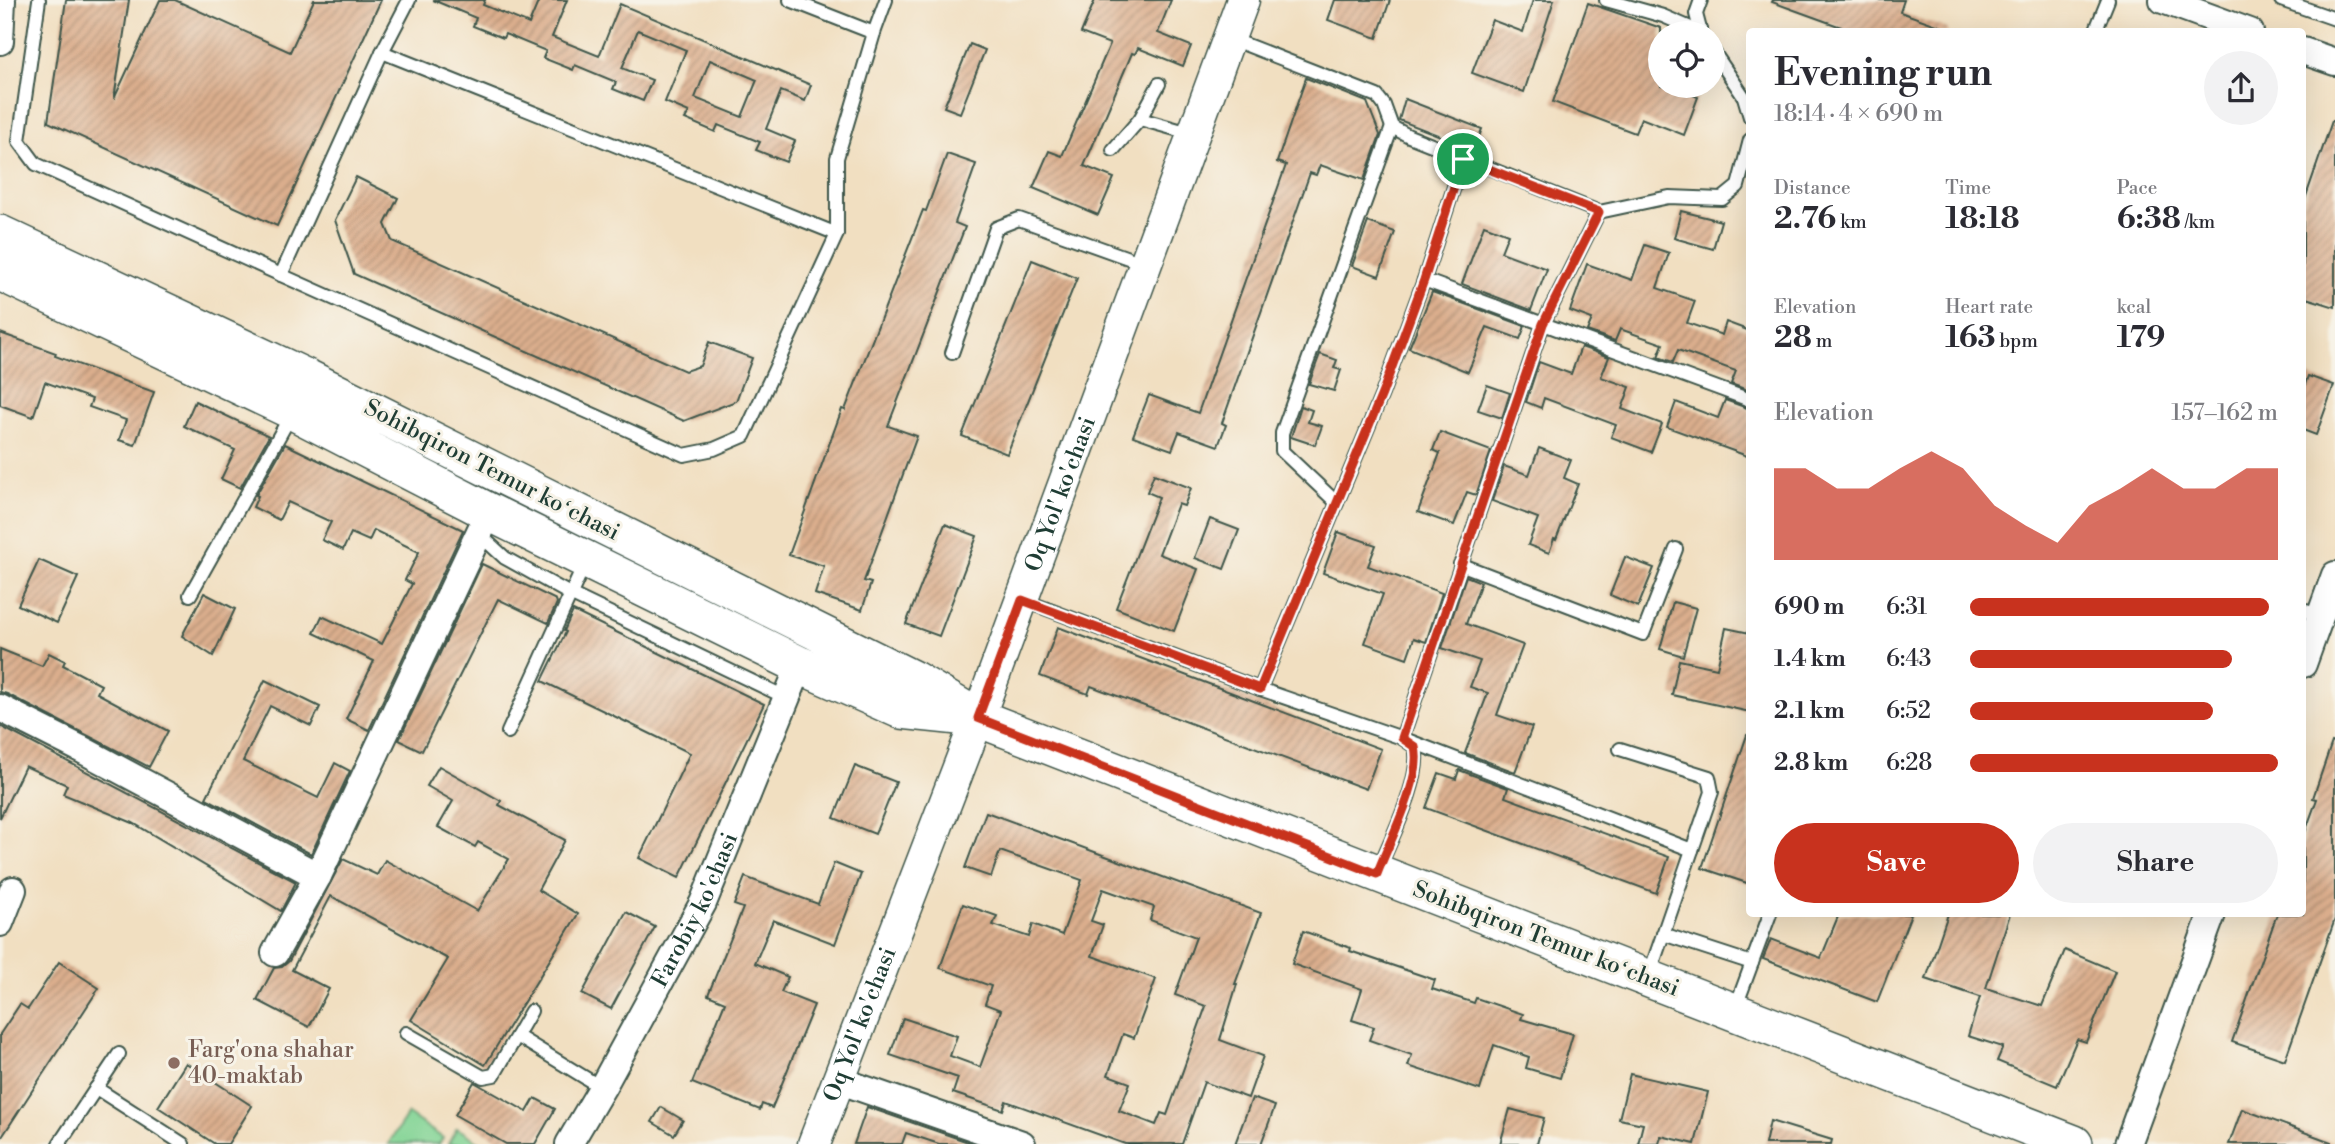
<!DOCTYPE html>
<html lang="en">
<head>
<meta charset="utf-8">
<style>
  :root { --surface:#fff; --page:#f2f2f3; --text:#2b2b33; --muted:#7c7c81; --accent:#c8321e }
  body { margin:0; font-family:"Libre Bodoni",serif; background:var(--page); color:var(--text); height:100vh; display:flex; flex-direction:column; font-size:26px; white-space:nowrap }
  * { box-sizing:border-box; margin:0 }
  p { font-size:23px; color:var(--muted) }
  .icon { flex:none; width:38px; height:38px; fill:none; stroke:currentColor; stroke-width:2; stroke-linecap:round; stroke-linejoin:round }
  .map { position:relative; flex:1; overflow:hidden }
  .details { position:absolute; left:1746px; top:28px; width:560px; height:889px; display:flex; flex-direction:column; background:var(--surface); border-radius:7px; box-shadow:0 7px 28px #0002 }
  .details>* { flex:none }
  .controls { position:absolute; left:1648px; top:21px; display:grid; gap:14px }
  .controls a { display:grid; place-items:center; width:77px; height:77px; border-radius:50%; background:var(--surface); box-shadow:0 7px 28px #0002; font-size:35px }
  .pin { position:absolute; display:grid; place-items:center; width:60px; height:60px; color:#fff; margin:-30px; border:4px solid #fff; border-radius:50%; box-shadow:0 2px 7px #0007 }
  .round { display:grid; place-items:center; flex:none; width:74px; height:74px; border-radius:37px; background:var(--page) }
  .headline { display:flex; align-items:center; justify-content:space-between; height:119px; padding:0 28px }
  h1 { font-size:38px; font-weight:700; line-height:52px }
  .stats { display:grid; grid-template-columns:repeat(3,1fr); gap:10px; height:119px; padding:7px 28px }
  .stats div { display:grid; align-content:center }
  .stats b { font-size:30px; font-weight:700 }
  .stats small { font-size:19px; font-weight:400 }
  .stats p { font-size:19px }
  .chart { height:196px; padding:14px 28px }
  .chart p { display:flex; justify-content:space-between }
  .chart svg { width:100%; height:126px; margin-top:7px; fill:var(--accent); opacity:.7 }
  .button { display:flex; gap:14px; margin-top:auto; padding:14px 28px }
  .button a { flex:1; height:80px; border-radius:42px; background:var(--accent); color:#fff; font-size:28px; font-weight:700; line-height:80px; text-align:center }
  .button a+a { background:var(--page); color:var(--text) }
  ul { padding:0 28px; list-style:none; font-size:23px }
  li { display:grid; grid-template-columns:112px 84px 1fr; align-items:center; height:52px }
  li i { height:18px; border-radius:9px; background:var(--accent) }
  .map>svg:first-child { display:block }
  .grass { fill:#83d495; stroke:#518864; stroke-width:2 }
  .building { fill:url(#building-hatch); fill-rule:evenodd }
  .lines { fill:none; stroke-linecap:round; stroke-linejoin:round }
  .service-casing { stroke:#3e5549; stroke-width:16 }
  .minor-casing { stroke:#3e5549; stroke-width:30 }
  .tertiary-casing { stroke:#3e5549; stroke-width:35 }
  .secondary-casing { stroke:#3e5549; stroke-width:40 }
  .service { stroke:#fff; stroke-width:12 }
  .minor { stroke:#fff; stroke-width:26 }
  .tertiary { stroke:#fff; stroke-width:32 }
  .secondary { stroke:#fff; stroke-width:37 }
  .route-casing { stroke:#fff; stroke-width:14 }
  .route { stroke:#c8321e; stroke-width:9 }
  .education-dot { fill:#8d6e63; stroke:#f7f3e8; stroke-width:2.5 }
  .labels { text-anchor:middle; dominant-baseline:central; stroke-width:6; stroke-linejoin:round; paint-order:stroke }
  .street-label { font-size:23px; fill:#1f3d34; stroke:#f7f3e8 }
  .education-label { font-size:23px; fill:#785e54; stroke:#f7f3e8; text-anchor:start }
</style>
</head>
<body>
<div class="map">
<svg width="2335" height="1144" viewBox="0 0 2335 1144">
  <defs>
    <pattern id="building-hatch" width="6" height="6" patternUnits="userSpaceOnUse" patternTransform="scale(1.75)"><rect width="6" height="6" fill="#dbae8d"/><path d="M-1 1l2-2M0 6l6-6M5 7l2-2" fill="none" stroke="#b18f74"/></pattern>
  </defs>
  <rect width="100%" height="100%" fill="#f7f3e8"/>
  <filter id="ink" filterUnits="userSpaceOnUse"><feTurbulence type="fractalNoise" baseFrequency=".0143" numOctaves="2"/><feDisplacementMap in="SourceGraphic" scale="14" xChannelSelector="R" yChannelSelector="G"/><feConvolveMatrix kernelMatrix="1 2 1 2 8 2 1 2 1" color-interpolation-filters="sRGB"/></filter>
  <filter id="wash" filterUnits="userSpaceOnUse"><feTurbulence type="fractalNoise" baseFrequency=".00686" numOctaves="4" result="noise"/><feDisplacementMap in="SourceGraphic" scale="28" xChannelSelector="R" yChannelSelector="G"/><feGaussianBlur stdDeviation="1.57" result="paint"/><feColorMatrix in="noise" values="0 0 0 0 0 0 0 0 0 0 0 0 0 0 0 0 0 1.4 0 .05"/><feComposite in="paint" operator="in"/></filter>
  <g filter="url(#wash)">
    <rect width="100%" height="100%" fill="#f1dfc1"/>
    <g class="grass">
      <path d="M 408,1114 L 443,1138 L 439,1144 L 388,1144 Z"/>
      <path d="M 457,1128 L 483,1144 L 448,1144 Z"/>
    </g>
    <g id="blocks">
      <g class="building">
        <path d="M 66,0 L 129,0 L 114,99 L 160,0 L 175,0 L 290,52 L 314,0 L 381,0 L 277,226 L 48,122 Z"/>
        <path d="M 433,0 L 485,0 L 483,5 L 529,24 L 539,0 L 567,0 L 552,37 L 599,56 L 620,4 L 811,85 L 805,101 L 781,91 L 766,129 L 795,141 L 786,162 L 756,150 L 760,142 L 718,125 L 715,132 L 685,119 L 689,112 L 665,102 L 686,50 L 638,30 L 622,68 L 652,80 L 643,101 L 613,89 L 616,82 L 575,65 L 573,70 L 543,58 L 546,51 L 505,34 L 503,38 L 473,26 L 476,18 ZM 710,60 L 757,80 L 742,117 L 695,98 Z"/>
        <path d="M 1095,0 L 1171,0 L 1158,33 L 1191,46 L 1183,66 L 1138,48 L 1135,54 L 1132,53 L 1084,166 L 1114,178 L 1098,215 L 1033,188 L 1049,151 L 1062,156 L 1110,44 L 1081,33 Z"/>
        <path d="M 1335,0 L 1390,0 L 1377,38 L 1328,20 Z"/>
        <path d="M 1533,0 L 1554,0 L 1524,92 L 1472,73 L 1492,20 L 1523,32 Z"/>
        <path d="M 1773,0 L 1904,0 L 1900,12 L 1948,29 L 1948,32 L 1840,32 L 1841,27 L 1772,2 Z"/>
        <path d="M 1588,3 L 1661,28 L 1661,86 L 1669,86 L 1698,97 L 1684,135 L 1641,118 L 1635,133 L 1553,102 Z"/>
        <path d="M 970,44 L 985,50 L 960,113 L 944,107 Z"/>
        <path d="M 1306,78 L 1367,102 L 1380,135 L 1364,180 L 1320,165 L 1316,175 L 1310,173 L 1222,423 L 1226,425 L 1218,446 L 1179,432 L 1172,450 L 1133,436 L 1149,395 L 1198,413 L 1286,165 L 1277,162 Z"/>
        <path d="M 1405,99 L 1482,129 L 1474,149 L 1399,120 Z"/>
        <path d="M 2332,121 L 2335,121 L 2335,307 L 2303,297 L 2303,205 Z"/>
        <path d="M 947,154 L 976,164 L 955,223 L 965,227 L 888,426 L 917,436 L 864,581 L 871,583 L 862,610 L 815,594 L 824,566 L 789,555 L 842,409 L 845,410 L 923,210 L 926,211 Z"/>
        <path d="M 356,177 L 398,198 L 385,224 L 392,241 L 685,371 L 700,366 L 709,342 L 752,358 L 736,401 L 684,421 L 354,274 L 335,220 Z"/>
        <path d="M 1681,211 L 1721,221 L 1713,249 L 1674,238 Z"/>
        <path d="M 1368,222 L 1395,232 L 1379,276 L 1352,266 Z"/>
        <path d="M 1484,225 L 1508,234 L 1501,252 L 1547,269 L 1531,310 L 1462,284 Z"/>
        <path d="M 1645,245 L 1669,253 L 1657,288 L 1695,301 L 1687,323 L 1722,335 L 1726,322 L 1750,331 L 1750,391 L 1731,384 L 1736,371 L 1678,350 L 1673,362 L 1658,357 L 1663,344 L 1620,329 L 1615,341 L 1587,331 L 1592,319 L 1570,311 L 1587,264 L 1632,280 Z"/>
        <path d="M 1032,260 L 1077,278 L 1007,454 L 962,436 Z"/>
        <path d="M 1432,292 L 1525,326 L 1520,339 L 1487,327 L 1468,372 L 1409,348 Z"/>
        <path d="M 0,333 L 56,353 L 55,356 L 154,392 L 135,445 L 119,440 L 126,420 L 89,407 L 92,399 L 45,382 L 33,417 L 0,405 Z"/>
        <path d="M 1581,347 L 1609,357 L 1601,377 L 1630,387 L 1622,409 L 1662,424 L 1651,452 L 1611,437 L 1616,425 L 1544,398 L 1541,408 L 1526,402 L 1539,362 L 1571,374 Z"/>
        <path d="M 1320,354 L 1337,360 L 1334,368 L 1341,370 L 1334,391 L 1309,384 Z"/>
        <path d="M 2308,376 L 2334,385 L 2316,435 L 2303,430 L 2303,390 Z"/>
        <path d="M 1487,385 L 1510,393 L 1502,418 L 1478,410 Z"/>
        <path d="M 1725,400 L 1750,409 L 1750,457 L 1667,427 L 1676,402 L 1718,418 Z"/>
        <path d="M 195,401 L 269,436 L 240,488 L 221,479 L 235,450 L 184,426 Z"/>
        <path d="M 1301,406 L 1312,410 L 1308,422 L 1322,426 L 1315,445 L 1291,437 Z"/>
        <path d="M 1440,432 L 1491,451 L 1476,495 L 1467,492 L 1454,525 L 1418,512 L 1440,453 L 1433,450 Z"/>
        <path d="M 285,444 L 463,530 L 369,730 L 346,719 L 374,661 L 314,633 L 322,616 L 382,644 L 412,584 L 405,580 L 419,552 L 374,530 L 369,541 L 351,533 L 343,550 L 322,540 L 331,522 L 288,502 L 279,520 L 253,507 L 258,496 L 256,495 Z"/>
        <path d="M 1539,448 L 1571,460 L 1564,478 L 1578,484 L 1556,540 L 1554,539 L 1549,553 L 1528,545 L 1538,518 L 1492,501 L 1504,466 L 1529,475 Z"/>
        <path d="M 1154,474 L 1191,488 L 1184,506 L 1178,504 L 1159,554 L 1198,569 L 1174,631 L 1116,608 L 1159,497 L 1147,492 Z"/>
        <path d="M 1210,519 L 1239,530 L 1224,569 L 1195,558 Z"/>
        <path d="M 945,524 L 977,536 L 939,636 L 906,624 Z"/>
        <path d="M 1338,532 L 1376,545 L 1368,566 L 1442,593 L 1426,642 L 1414,638 L 1407,658 L 1365,643 L 1383,594 L 1323,573 Z"/>
        <path d="M 1625,557 L 1654,568 L 1638,607 L 1610,595 Z"/>
        <path d="M 39,560 L 78,577 L 57,623 L 18,605 Z"/>
        <path d="M 482,564 L 556,600 L 557,603 L 548,623 L 498,599 L 422,751 L 399,740 Z"/>
        <path d="M 1466,576 L 1481,582 L 1466,624 L 1523,645 L 1497,715 L 1532,727 L 1515,772 L 1465,753 L 1488,693 L 1470,687 L 1480,661 L 1442,648 Z"/>
        <path d="M 204,593 L 235,609 L 213,656 L 182,636 Z"/>
        <path d="M 1673,602 L 1696,608 L 1683,656 L 1660,649 Z"/>
        <path d="M 573,611 L 764,704 L 679,878 L 639,858 L 690,753 L 542,681 L 566,632 L 564,631 Z"/>
        <path d="M 1058,627 L 1381,749 L 1366,789 L 1091,686 L 1088,694 L 1040,676 Z"/>
        <path d="M 1726,628 L 1750,633 L 1750,712 L 1672,695 L 1679,660 L 1717,668 Z"/>
        <path d="M 0,649 L 42,666 L 49,653 L 65,661 L 63,665 L 101,685 L 97,693 L 168,731 L 149,767 L 7,694 L 0,692 Z"/>
        <path d="M 265,680 L 320,707 L 311,726 L 270,706 L 243,761 L 318,798 L 335,763 L 350,771 L 311,854 L 206,798 Z"/>
        <path d="M 0,726 L 296,882 L 281,911 L 133,823 L 63,794 L 67,785 L 25,766 L 0,818 Z"/>
        <path d="M 1747,735 L 1750,736 L 1750,884 L 1702,868 Z"/>
        <path d="M 2332,742 L 2335,743 L 2335,919 L 2285,1060 L 2232,1042 L 2277,914 L 2303,914 L 2303,838 L 2317,799 L 2313,798 Z"/>
        <path d="M 439,766 L 501,801 L 499,805 L 565,840 L 538,890 L 578,914 L 485,1065 L 411,1020 L 448,959 L 331,896 L 292,970 L 329,989 L 309,1027 L 257,1000 L 274,968 L 282,967 L 289,961 L 343,859 L 377,875 L 385,860 L 477,911 L 509,859 L 478,842 L 475,847 L 438,827 L 453,801 L 427,786 Z"/>
        <path d="M 855,766 L 896,782 L 875,834 L 834,818 Z"/>
        <path d="M 1459,770 L 1508,788 L 1505,797 L 1669,857 L 1656,893 L 1426,808 L 1439,773 L 1456,779 Z"/>
        <path d="M 986,812 L 1261,913 L 1235,984 L 1237,984 L 1220,1040 L 1263,1056 L 1248,1098 L 1204,1082 L 1182,1144 L 1125,1144 L 1006,1101 L 1003,1110 L 953,1093 L 958,1078 L 890,1055 L 903,1018 L 957,1036 L 950,1056 L 980,1067 L 1001,1010 L 985,1004 L 991,986 L 940,968 L 963,904 L 997,916 L 993,925 L 1029,937 L 1033,924 L 1062,935 L 1082,880 L 1000,851 L 991,877 L 965,868 ZM 1103,889 L 1154,907 L 1150,920 L 1196,937 L 1175,995 L 1206,1006 L 1167,1115 L 1161,1113 L 1156,1125 L 1119,1111 L 1130,1083 L 1108,1075 L 1123,1034 L 1134,1038 L 1156,979 L 1092,956 L 1103,925 L 1091,921 Z"/>
        <path d="M 834,863 L 861,874 L 835,944 L 773,920 L 755,963 L 788,977 L 781,992 L 814,1005 L 772,1108 L 762,1104 L 760,1110 L 692,1083 L 725,1002 L 708,995 L 743,908 L 734,905 L 745,877 L 818,904 Z"/>
        <path d="M 626,912 L 655,927 L 611,1009 L 582,994 Z"/>
        <path d="M 1839,914 L 1911,914 L 1877,1002 L 1763,959 L 1771,939 L 1821,958 Z"/>
        <path d="M 1948,914 L 2010,914 L 1986,988 L 2042,1006 L 2065,950 L 2115,971 L 2086,1042 L 2077,1039 L 2057,1086 L 1997,1061 L 2003,1047 L 1968,1036 L 1980,997 L 1926,979 Z"/>
        <path d="M 1303,931 L 1351,948 L 1350,951 L 1435,980 L 1432,989 L 1474,1003 L 1476,998 L 1523,1014 L 1521,1019 L 1573,1034 L 1560,1078 L 1526,1068 L 1529,1057 L 1494,1045 L 1480,1090 L 1408,1066 L 1412,1055 L 1369,1040 L 1374,1027 L 1352,1020 L 1362,989 L 1292,964 Z"/>
        <path d="M 59,962 L 99,988 L 0,1140 L 0,1034 L 20,1004 L 28,1009 Z"/>
        <path d="M 186,1063 L 252,1106 L 228,1144 L 215,1144 L 158,1107 Z"/>
        <path d="M 1630,1074 L 1708,1092 L 1695,1144 L 1661,1136 L 1659,1144 L 1638,1144 L 1643,1124 L 1619,1119 Z"/>
        <path d="M 474,1082 L 527,1112 L 535,1098 L 555,1109 L 535,1144 L 506,1144 L 455,1115 Z"/>
        <path d="M 1252,1098 L 1275,1106 L 1261,1144 L 1235,1144 Z"/>
        <path d="M 661,1107 L 683,1120 L 674,1135 L 652,1122 Z"/>
        <path d="M 867,1107 L 974,1144 L 939,1144 L 906,1133 L 902,1144 L 854,1144 Z"/>
        <path d="M 1510,1109 L 1544,1118 L 1537,1144 L 1500,1144 Z"/>
        <path d="M 2242,1109 L 2331,1142 L 2331,1144 L 2229,1144 Z"/>
        <path d="M 1770,1121 L 1832,1140 L 1831,1144 L 1765,1144 Z"/>
      </g>
    </g>
  </g>
  <g filter="url(#ink)">
    <use href="#blocks" fill-opacity="0" stroke="#3e5549" stroke-width="2"/>
    <g class="lines">
      <g class="service-casing">
        <g id="service">
          <path d="M 39,0 L 19,141 L 36,164 L 281,275"/>
          <path d="M 409,0 L 382,52 L 281,275 L 684,455 L 714,449 L 744,436 L 837,234 L 837,158 L 874,33 L 886,0"/>
          <path d="M 790,0 L 874,33"/>
          <path d="M 1606,0 L 1663,16 L 1700,32"/>
          <path d="M 2281,0 L 2335,19"/>
          <path d="M 2095,32 L 2108,0"/>
          <path d="M 1701,33 L 1696,14 L 1701,0"/>
          <path d="M 1229,38 L 1377,96 L 1384,105 L 1392,127 L 1409,136 L 1599,212"/>
          <path d="M 1713,51 L 1744,97 L 1750,117"/>
          <path d="M 382,52 L 837,234"/>
          <path d="M 1140,119 L 1193,134"/>
          <path d="M 1113,150 L 1140,119 L 1159,84"/>
          <path d="M 1424,280 L 1463,159"/>
          <path d="M 952,353 L 996,228 L 1019,219 L 1145,264"/>
          <path d="M 1337,503 L 1282,451 L 1282,433 L 1392,127"/>
          <path d="M 479,534 L 505,558 L 570,594 L 787,698"/>
          <path d="M 1460,564 L 1643,634 L 1676,549"/>
          <path d="M 190,595 L 291,415"/>
          <path d="M 1023,600 L 1260,689 L 1402,738 L 1692,850"/>
          <path d="M 2303,610 L 2320,616"/>
          <path d="M 1260,689 L 1382,394 L 1424,280 L 1750,400"/>
          <path d="M 508,732 L 585,563"/>
          <path d="M 1620,749 L 1709,777 L 1712,792 L 1649,975"/>
          <path d="M 1378,871 C 1390,840 1423,778 1415,747 L 1402,738 L 1543,324 L 1599,212 L 1669,197 L 1722,199 L 1738,186 L 1750,140"/>
          <path d="M 1663,934 L 1752,963"/>
          <path d="M 1735,1009 L 1770,914"/>
          <path d="M 406,1033 L 483,1077 L 494,1075 L 531,1011"/>
          <path d="M 517,1036 L 602,1088"/>
          <path d="M 96,1088 L 183,1144"/>
          <path d="M 59,1144 L 119,1054"/>
        </g>
      </g>
      <g class="minor-casing">
        <g id="minor">
          <path d="M 2163,0 L 2250,32"/>
          <path d="M 0,41 L 2,0"/>
          <path d="M 2303,51 L 2335,62"/>
          <path d="M 2303,664 L 2335,575"/>
          <path d="M 0,708 L 79,748 L 318,876"/>
          <path d="M 0,923 L 13,890"/>
          <path d="M 275,953 L 318,876 L 489,512"/>
          <path d="M 838,1080 L 1022,1144"/>
          <path id="s1" d="M 569,1144 L 602,1088 L 703,903 L 800,665"/>
          <path d="M 2128,1144 L 2212,914"/>
        </g>
      </g>
      <g class="tertiary-casing">
        <g id="tertiary">
          <path id="s2" d="M 814,1144 L 978,718 L 1243,0"/>
        </g>
      </g>
      <g class="secondary-casing">
        <g id="secondary">
          <path d="M 0,234 L 309,379 L 914,680 L 978,718 L 901,710 L 800,665 L 489,512 L 293,411 L 0,272"/>
          <path d="M 978,718 L 2074,1144"/>
        </g>
      </g>
      <use href="#service" class="service"/>
      <use href="#minor" class="minor"/>
      <use href="#tertiary" class="tertiary"/>
      <use href="#secondary" class="secondary"/>
    </g>
  </g>
  <g class="lines" filter="url(#ink)">
    <g class="route-casing">
      <path id="route" d="M 1463,159 L 1599,212 L 1543,324 L 1402,738 L 1415,747 C 1423,778 1389,842 1377,874 L 978,718 L 1022,600 L 1260,689 L 1382,394 L 1424,280 Z"/>
    </g>
    <use href="#route" class="route"/>
  </g>
  <circle class="education-dot" cx="174" cy="1063" r="7"/>
  <g class="labels">
    <g class="street-label">
      <text transform="translate(492 470) rotate(27)">Sohibqiron Temur koʻchasi</text>
      <text stroke="none"><textPath href="#s2" startOffset="695">Oq Yol' ko'chasi</textPath></text>
      <text stroke="none"><textPath href="#s1" startOffset="266">Farobiy ko'chasi</textPath></text>
      <text transform="translate(1546 939) rotate(21)">Sohibqiron Temur koʻchasi</text>
      <text stroke="none"><textPath href="#s2" startOffset="128">Oq Yol' ko'chasi</textPath></text>
    </g>
    <g class="education-label">
      <text x="188" y="1050">Farg'ona shahar<tspan x="188" dy="26">40-maktab</tspan></text>
    </g>
  </g>
</svg>
<div class="controls">
<a><svg class="icon" aria-label="locate" viewBox="0 0 24 24"><circle cx="12" cy="12" r="6"/><path d="M12 2v4M12 18v4M2 12h4M18 12h4"/></svg></a>
</div>
<div class="pin" style="left:1463px;top:159px;background:#1e9e55"><svg class="icon" aria-label="arrive" viewBox="0 0 24 24"><path d="M6 21V4h12l-3 4 3 4H6"/></svg></div>
<section class="details">
<div class="headline"><div><h1>Evening run</h1><p>18:14 · 4 × 690 m</p></div><a class="round"><svg class="icon" aria-label="share" viewBox="0 0 24 24"><path d="M12 15V3M7 8l5-5 5 5M5 13v7h14v-7"/></svg></a></div>
<div class="stats">
<div><p>Distance</p><b>2.76<small> km</small></b></div>
<div><p>Time</p><b>18:18</b></div>
<div><p>Pace</p><b>6:38<small> /km</small></b></div>
</div>
<div class="stats">
<div><p>Elevation</p><b>28<small> m</small></b></div>
<div><p>Heart rate</p><b>163<small> bpm</small></b></div>
<div><p>kcal</p><b>179</b></div>
</div>
<div class="chart"><p><span>Elevation</span>157–162 m</p>
<svg viewBox="0 0 160 44" preserveAspectRatio="none"><path d="M0 44V12L10 12L20 19L30 19L40 12L50 6L60 12L70 25L80 32L90 38L100 25L110 19L120 12L130 19L140 19L150 12L160 12V44z"/></svg>
</div>
<ul>
<li><b>690 m</b>6:31<i style="width:97%"></i></li>
<li><b>1.4 km</b>6:43<i style="width:85%"></i></li>
<li><b>2.1 km</b>6:52<i style="width:79%"></i></li>
<li><b>2.8 km</b>6:28<i style="width:100%"></i></li>
</ul>
<div class="button"><a>Save</a><a>Share</a></div>
</section>
</div>
</body>
</html>
